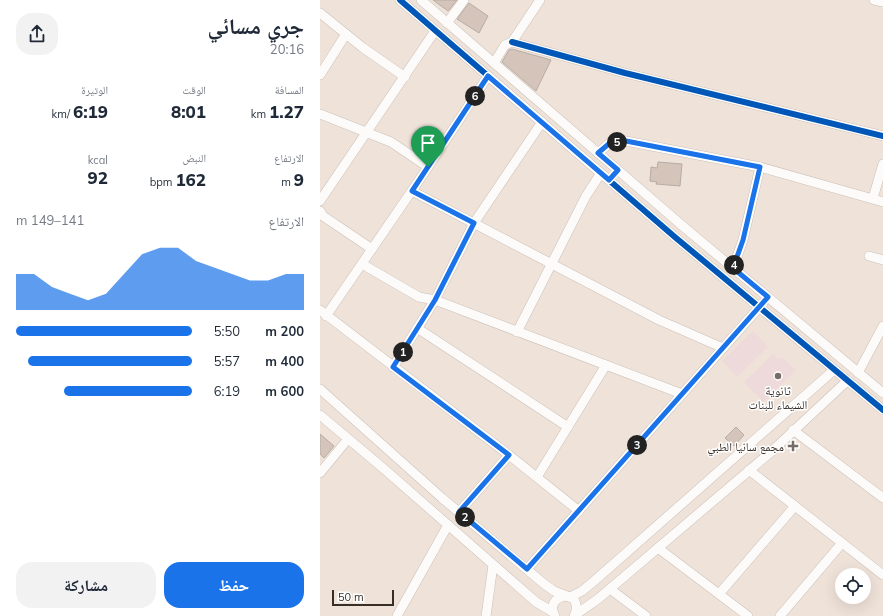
<!DOCTYPE html>
<html lang="ar">
<head>
<meta charset="utf-8">
<style>
  :root { --surface:#fff; --page:#f2f2f3; --text:#1f2937; --muted:#747a83; --accent:#1a73e8 }
  body { margin:0; font-family:Mulish,"Noto Naskh Arabic",sans-serif; background:var(--page); color:var(--text); direction:rtl; height:100vh; display:flex; flex-direction:column; font-size:15px; white-space:nowrap }
  * { box-sizing:border-box; margin:0 }
  p { font-size:13px; color:var(--muted) }
  .icon { flex:none; width:22px; height:22px; fill:none; stroke:currentColor; stroke-width:2; stroke-linecap:round; stroke-linejoin:round }
  .map { position:relative; flex:1; overflow:hidden; direction:ltr }
  .side { display:flex; flex-direction:column; background:var(--surface); width:320px }
  .side>* { flex:none }
  .tools { position:absolute; left:515px; top:568px; display:grid; gap:8px }
  .tools a { display:grid; place-items:center; width:36px; height:36px; border-radius:50%; background:var(--surface); box-shadow:0 4px 16px #0002; font-size:20px }
  .scale { position:absolute; left:12px; bottom:10px; width:62px; box-sizing:border-box; padding-left:4px; border:2px solid #372e28; border-top:0; font-size:11px; line-height:14px; white-space:nowrap; color:#372e28; -webkit-text-stroke:3px #fff; paint-order:stroke }
  .pin { position:absolute; display:grid; place-items:center; width:34px; height:34px; color:#fff; margin:-41px -17px; border-radius:50% 50% 50% 0; rotate:-45deg; box-shadow:0 0 4px #0007 }
  .pin .icon { rotate:45deg }
  .km { position:absolute; width:20px; height:20px; margin:-10px; border-radius:50%; background:#222; color:#fff; font-size:11px; line-height:20px; text-align:center }
  .round { display:grid; place-items:center; flex:none; width:42px; height:42px; border-radius:16px; background:var(--page) }
  .head { display:flex; align-items:center; justify-content:space-between; height:68px; padding:0 16px }
  h1 { font-size:22px; font-weight:800; line-height:30px }
  .metrics { display:grid; grid-template-columns:repeat(3,1fr); gap:6px; height:68px; padding:4px 16px }
  .metrics div { display:grid; align-content:center }
  .metrics b { font-size:17px; font-weight:800 }
  .metrics small { font-size:11px; font-weight:400 }
  .metrics p { font-size:11px }
  .chart { height:112px; padding:8px 16px }
  .chart p { display:flex; justify-content:space-between }
  .chart svg { width:100%; height:72px; margin-top:4px; fill:var(--accent); opacity:.7 }
  .primary-button { display:flex; gap:8px; margin-top:auto; padding:8px 16px }
  .primary-button a { flex:1; height:46px; border-radius:16px; background:var(--accent); color:#fff; font-size:16px; font-weight:800; line-height:46px; text-align:center }
  .primary-button a+a { background:var(--page); color:var(--text) }
  ul { padding:0 16px; list-style:none; font-size:13px }
  li { display:grid; grid-template-columns:64px 48px 1fr; align-items:center; height:30px }
  li i { height:10px; border-radius:5px; background:var(--accent) }
  main { display:flex; flex:1; min-height:0 }
  .map>svg:first-child { display:block }
  .education { fill:#eedada }
  .building { fill:#d4c4b9; stroke:#b6ada6 }
  .lines { fill:none; stroke-linecap:round; stroke-linejoin:round }
  .minor-casing { stroke:#cac0b9; stroke-width:10 }
  .minor { stroke:#fdfbf9; stroke-width:9 }
  .cycleway-casing { stroke:#fff; stroke-width:8 }
  .cycleway { stroke:#0057b8; stroke-width:6 }
  .route-casing { stroke:#fff; stroke-width:8 }
  .route { stroke:#1a73e8; stroke-width:5 }
  .poi-dot { fill:#776d66; stroke:#fff; stroke-width:1.5 }
  .labels { text-anchor:middle; dominant-baseline:central; stroke-width:3; stroke-linejoin:round; paint-order:stroke }
  .poi-label { font-size:12px; fill:#372e28; stroke:#fff }
</style>
</head>
<body>
<main>
<div class="map">
<svg width="563" height="616" viewBox="0 0 563 616">
  <rect width="100%" height="100%" fill="#efe2d9"/>
  <g class="education">
    <path d="M 433,331 L 448,347 L 417,377 L 402,361 Z"/>
    <path d="M 453,354 L 459,359 L 463,358 L 476,370 L 443,402 L 424,382 Z"/>
  </g>
  <g class="building">
    <path d="M 113,0 L 137,0 L 128,11 Z"/>
    <path d="M 149,3 L 168,16 L 159,33 L 137,19 Z"/>
    <path d="M 192,49 L 231,60 L 216,91 L 182,62 L 189,50 Z"/>
    <path d="M 338,162 L 362,164 L 360,186 L 336,184 L 337,182 L 330,181 L 331,167 L 337,168 Z"/>
    <path d="M 416,427 L 424,435 L 414,446 L 405,438 Z"/>
    <path d="M 0,434 L 14,446 L 4,458 L 0,454 Z"/>
  </g>
  <g class="lines">
    <g class="minor-casing">
      <g id="minor">
        <path d="M 80,0 L 356,238 L 563,410"/>
        <path d="M 101,0 L 365,228 L 563,393"/>
        <path d="M 554,0 L 563,2"/>
        <path d="M 0,13 L 42,47 L 85,77"/>
        <path d="M 127,23 L 144,0"/>
        <path d="M 192,42 L 305,73 L 563,136"/>
        <path d="M 174,63 L 185,45 L 192,42 L 220,0"/>
        <path d="M 0,75 L 26,34"/>
        <path d="M 0,114 L 71,142 L 108,167"/>
        <path d="M 278,153 L 291,142 L 306,141 L 440,167 L 563,202"/>
        <path d="M 92,191 L 339,320 L 403,348"/>
        <path d="M 553,198 L 563,164"/>
        <path d="M 0,201 L 115,31"/>
        <path d="M 0,211 L 3,216 L 52,249"/>
        <path d="M 549,256 L 563,260"/>
        <path d="M 42,264 L 99,297 L 115,300 L 362,394"/>
        <path d="M 413,268 L 423,240 L 440,167"/>
        <path d="M 0,310 L 189,455 L 259,511"/>
        <path d="M 6,316 L 104,173 L 168,76"/>
        <path d="M 97,328 L 248,427"/>
        <path d="M 197,332 L 266,196 L 281,173"/>
        <path d="M 73,367 L 115,300 L 154,223 L 222,122"/>
        <path d="M 538,373 L 563,326"/>
        <path d="M 0,389 L 122,498 L 223,583 L 234,591 L 254,599 C 257,605 258,610 254,616"/>
        <path d="M 0,415 L 63,468 L 216,602 L 233,612"/>
        <path d="M 473,430 L 563,498"/>
        <path d="M 429,470 L 563,575"/>
        <path d="M 0,473 L 28,439"/>
        <path d="M 217,477 L 286,365"/>
        <path d="M 139,512 L 189,455"/>
        <path d="M 338,548 L 428,616"/>
        <path d="M 207,569 L 443,303"/>
        <path d="M 290,589 L 326,616"/>
        <path d="M 399,594 L 475,506"/>
        <path d="M 250,597 L 262,591 L 273,582 L 514,370"/>
        <path d="M 255,615 L 278,599 L 452,451 L 527,381"/>
        <path d="M 77,616 L 128,525"/>
        <path d="M 166,616 L 173,565"/>
        <path d="M 235,616 C 229,606 235,597 246,596"/>
        <path d="M 460,616 L 522,543"/>
      </g>
    </g>
    <use href="#minor" class="minor"/>
    <g class="cycleway-casing">
      <g id="cycleway">
        <path d="M 80,0 L 356,238 L 563,410"/>
        <path d="M 192,42 L 305,73 L 563,136"/>
      </g>
    </g>
    <use href="#cycleway" class="cycleway"/>
  </g>
  <g class="lines">
    <g class="route-casing">
      <path id="route" d="M 168,76 L 289,180 L 298,170 L 278,153 L 291,142 L 306,141 L 440,167 L 423,240 L 413,268 L 448,297 L 207,569 L 139,512 L 189,455 L 73,367 L 115,300 L 154,223 L 92,191 Z"/>
    </g>
    <use href="#route" class="route"/>
  </g>
  <g class="poi-dot">
    <circle cx="458" cy="376" r="4"/>
    <path d="M471 440h4v4h4v4h-4v4h-4v-4h-4v-4h4z"/>
  </g>
  <g class="labels">
    <g class="poi-label">
      <text x="458" y="390">ثانوية<tspan x="458" dy="14">الشيماء للبنات</tspan></text>
      <text x="464" y="446" text-anchor="end">مجمع سانيا الطبي</text>
    </g>
  </g>
</svg>
<div class="tools">
<a><svg class="icon" aria-label="locate" viewBox="0 0 24 24"><circle cx="12" cy="12" r="6"/><path d="M12 2v4M12 18v4M2 12h4M18 12h4"/></svg></a>
</div>
<div class="scale">50 m</div>
<div class="pin" style="left:108px;top:167px;background:#1e9e55"><svg class="icon" aria-label="arrive" viewBox="0 0 24 24"><path d="M6 21V4h12l-3 4 3 4H6"/></svg></div>
<b class="km" style="left:83px;top:352px">1</b>
<b class="km" style="left:145px;top:517px">2</b>
<b class="km" style="left:317px;top:445px">3</b>
<b class="km" style="left:414px;top:265px">4</b>
<b class="km" style="left:297px;top:142px">5</b>
<b class="km" style="left:155px;top:96px">6</b>
</div>
<section class="side">
<div class="head"><div><h1>جري مسائي</h1><p>20:16</p></div><a class="round"><svg class="icon" aria-label="share" viewBox="0 0 24 24"><path d="M12 15V3M7 8l5-5 5 5M5 13v7h14v-7"/></svg></a></div>
<div class="metrics">
<div><p>المسافة</p><b>1.27<small> km</small></b></div>
<div><p>الوقت</p><b>8:01</b></div>
<div><p>الوتيرة</p><b>6:19<small> /km</small></b></div>
</div>
<div class="metrics">
<div><p>الارتفاع</p><b>9<small> m</small></b></div>
<div><p>النبض</p><b>162<small> bpm</small></b></div>
<div><p>kcal</p><b>92</b></div>
</div>
<div class="chart"><p><span>الارتفاع</span>141–149 m</p>
<svg viewBox="0 0 160 44" preserveAspectRatio="none"><path d="M0 44V22L10 22L20 30L30 34L40 38L50 34L60 22L70 10L80 6L90 6L100 14L110 18L120 22L130 26L140 26L150 22L160 22V44z"/></svg>
</div>
<ul>
<li><b>200 m</b>5:50<i style="width:100%"></i></li>
<li><b>400 m</b>5:57<i style="width:93%"></i></li>
<li><b>600 m</b>6:19<i style="width:73%"></i></li>
</ul>
<div class="primary-button"><a>حفظ</a><a>مشاركة</a></div>
</section>
</main>
</body>
</html>
